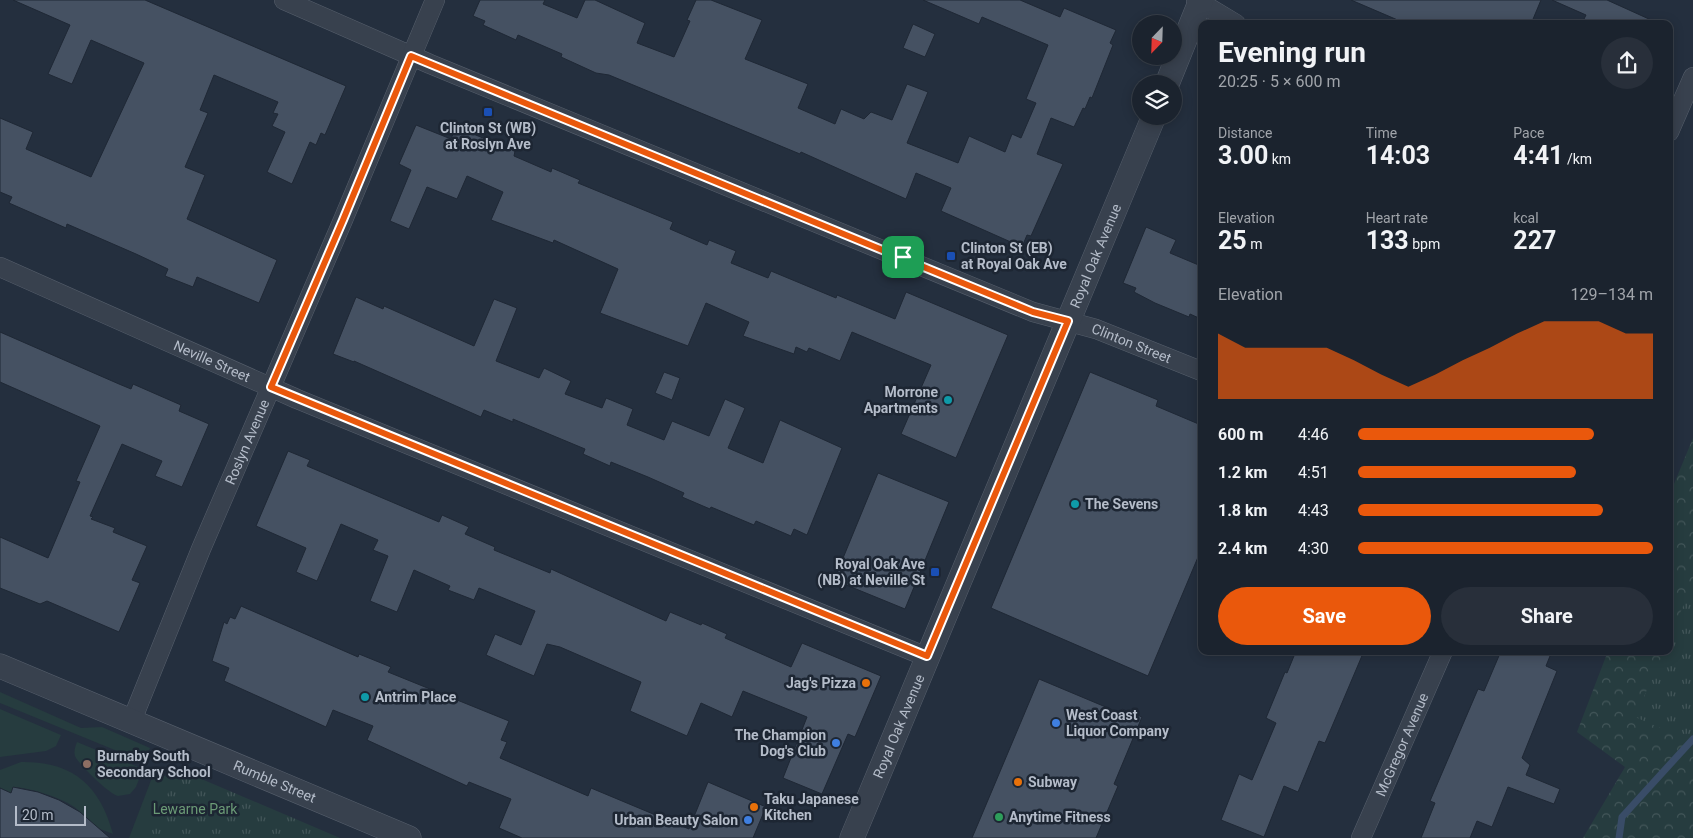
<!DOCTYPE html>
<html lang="en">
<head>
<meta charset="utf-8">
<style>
  :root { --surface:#1b232e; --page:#282f3a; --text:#f1f3f6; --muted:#a0a4aa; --line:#39404a; --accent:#ea580c }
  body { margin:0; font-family:Roboto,sans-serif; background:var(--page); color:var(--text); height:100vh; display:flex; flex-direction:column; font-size:19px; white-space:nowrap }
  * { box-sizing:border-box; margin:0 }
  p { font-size:16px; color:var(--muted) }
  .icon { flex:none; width:28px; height:28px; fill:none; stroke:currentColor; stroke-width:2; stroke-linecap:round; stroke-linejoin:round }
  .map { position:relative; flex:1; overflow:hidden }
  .panel { position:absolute; left:1198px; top:20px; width:475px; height:635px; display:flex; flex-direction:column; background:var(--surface); border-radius:10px; box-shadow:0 2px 12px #0003,0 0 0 1px var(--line) }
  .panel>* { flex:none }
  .needle { width:32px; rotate:203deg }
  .tools { position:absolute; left:1132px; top:15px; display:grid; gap:10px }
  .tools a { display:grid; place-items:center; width:50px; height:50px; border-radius:50%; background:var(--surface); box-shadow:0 2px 12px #0003,0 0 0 1px var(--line); font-size:25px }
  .scale { position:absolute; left:15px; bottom:12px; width:71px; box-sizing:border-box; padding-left:5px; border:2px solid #b4bcc9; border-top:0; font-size:14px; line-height:18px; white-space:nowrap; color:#b4bcc9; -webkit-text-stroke:4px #1d2633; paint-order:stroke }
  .pin { position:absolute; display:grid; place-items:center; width:42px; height:42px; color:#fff; margin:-21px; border-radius:10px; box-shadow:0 2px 8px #0006 }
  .round { display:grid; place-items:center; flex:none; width:52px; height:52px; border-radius:26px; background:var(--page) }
  .head { display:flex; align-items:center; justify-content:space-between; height:85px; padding:0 20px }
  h1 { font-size:28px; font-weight:700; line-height:38px }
  .figures { display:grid; grid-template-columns:repeat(3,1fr); gap:8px; height:85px; padding:5px 20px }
  .figures div { display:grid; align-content:center }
  .figures b { font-size:25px; font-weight:700 }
  .figures small { font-size:14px; font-weight:400 }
  .figures p { font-size:14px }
  .chart { height:140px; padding:10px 20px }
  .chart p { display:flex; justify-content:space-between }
  .chart svg { width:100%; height:90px; margin-top:5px; fill:var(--accent); opacity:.7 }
  .cta { display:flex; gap:10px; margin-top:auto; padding:10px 20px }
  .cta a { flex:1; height:58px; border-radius:30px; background:var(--accent); color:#fff; font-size:20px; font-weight:700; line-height:58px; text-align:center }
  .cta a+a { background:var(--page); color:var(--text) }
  ul { padding:0 20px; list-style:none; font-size:16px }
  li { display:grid; grid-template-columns:80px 60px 1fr; align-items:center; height:38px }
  li i { height:12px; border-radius:6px; background:var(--accent) }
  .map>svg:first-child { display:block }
  .grass { fill:#263c3f }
  .forest { fill:url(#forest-crowns) }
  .park { fill:url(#park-tufts) }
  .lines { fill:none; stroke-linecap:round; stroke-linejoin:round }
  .stream { stroke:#394c67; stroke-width:7 }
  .building { fill:#455162; stroke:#1f2835 }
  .minor-casing { stroke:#565f6c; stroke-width:20 }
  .tertiary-casing { stroke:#565f6c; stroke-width:25 }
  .minor { stroke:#38414e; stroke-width:19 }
  .tertiary { stroke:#38414e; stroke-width:24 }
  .route-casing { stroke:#fff; stroke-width:10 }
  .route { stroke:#ea580c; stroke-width:6 }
  .transit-dot { fill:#1a4fb4; stroke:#1d2633; stroke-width:2 }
  .culture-dot { fill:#0f9aa8; stroke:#1d2633; stroke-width:2 }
  .food-dot { fill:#e8710a; stroke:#1d2633; stroke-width:2 }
  .shop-dot { fill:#3f7fe0; stroke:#1d2633; stroke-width:2 }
  .education-dot { fill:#8d6e63; stroke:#1d2633; stroke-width:2 }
  .leisure-dot { fill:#2e9e5b; stroke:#1d2633; stroke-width:2 }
  .labels { text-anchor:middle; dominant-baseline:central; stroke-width:5; stroke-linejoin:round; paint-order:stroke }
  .poi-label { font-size:14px; font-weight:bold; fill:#b4bcc9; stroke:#1d2633; text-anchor:start }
  .street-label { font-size:14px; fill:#b4bcc9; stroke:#1d2633 }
  .park-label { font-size:14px; fill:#6b9a76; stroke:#1d2633 }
</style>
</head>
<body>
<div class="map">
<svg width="1693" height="838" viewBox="0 0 1693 838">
  <defs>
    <pattern id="forest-crowns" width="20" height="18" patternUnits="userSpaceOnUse" patternTransform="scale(1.25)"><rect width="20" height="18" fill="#263c3f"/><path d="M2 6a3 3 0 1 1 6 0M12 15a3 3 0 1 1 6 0" fill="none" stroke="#435659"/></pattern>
    <pattern id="park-tufts" width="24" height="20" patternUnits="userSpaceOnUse" patternTransform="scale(1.25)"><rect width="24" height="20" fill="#263c3f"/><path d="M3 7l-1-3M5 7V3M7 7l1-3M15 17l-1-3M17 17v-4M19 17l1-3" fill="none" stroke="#435659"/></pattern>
  </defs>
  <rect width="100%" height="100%" fill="#242f3e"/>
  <g class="grass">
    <path d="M 0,692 L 81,728 L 102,727 L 150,748 L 144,762 L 0,703 Z"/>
    <path d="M 0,709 L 61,735 L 56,746 L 46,751 L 0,757 Z"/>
    <path d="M 77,742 L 143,769 L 136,787 L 130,794 L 118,796 C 109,794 82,767 76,758 C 73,753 75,747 77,742 Z"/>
    <path d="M 21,762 C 72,761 100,785 113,834 L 85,823 C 84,820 82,815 80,812 C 69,799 30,788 14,787 L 11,793 L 0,788 L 0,770 Z"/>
    <path d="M 153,775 L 165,776 L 316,838 L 129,838 Z"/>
  </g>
  <path class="forest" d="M 1693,438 L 1693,838 L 1583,838 L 1625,767 L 1577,732 L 1608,651 L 1669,651 L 1669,496 Z"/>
  <g class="park">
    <path d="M 1693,583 L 1693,742 L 1635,717 L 1664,651 L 1669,651 L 1669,639 Z"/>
    <path d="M 178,769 L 340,838 L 149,838 Z"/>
  </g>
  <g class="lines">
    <path class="stream" d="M 1619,838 L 1622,817 L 1693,739"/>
  </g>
  <g class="building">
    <path d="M 13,0 L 145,0 L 346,86 L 325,135 L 321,133 L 316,145 L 310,142 L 292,184 L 267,172 L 285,132 L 272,126 L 278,114 L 273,113 L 278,102 L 214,75 L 200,110 L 208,113 L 185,167 L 205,175 L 187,219 L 277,260 L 259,303 L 197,277 L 193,287 L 165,276 L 168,269 L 136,254 L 67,224 L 66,228 L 9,203 L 12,197 L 0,192 L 0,118 L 33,132 L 26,149 L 91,177 L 144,63 L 91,40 L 72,84 L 48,74 L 70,25 Z"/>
    <path d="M 480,0 L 545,0 L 543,4 L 577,18 L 585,0 L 595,0 L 645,23 L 637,43 L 674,57 L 690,21 L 687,20 L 696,0 L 711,0 L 762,20 L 745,59 L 808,84 L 798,108 L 835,124 L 841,109 L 864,119 L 871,112 L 892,120 L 907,84 L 928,92 L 907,143 L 958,163 L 969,136 L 1005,152 L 1012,134 L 1021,138 L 1036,103 L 1026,99 L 1048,45 L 982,17 L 979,24 L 923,0 L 1020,0 L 1060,17 L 1064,8 L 1116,30 L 1110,43 L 1113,45 L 1092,98 L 1090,97 L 1085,109 L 1083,108 L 1074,127 L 1051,118 L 1037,154 L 1063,164 L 1031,236 L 1027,235 L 1022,247 L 941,211 L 951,188 L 916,173 L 906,199 L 801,152 L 800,154 L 609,75 L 596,73 L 561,57 L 562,54 L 518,35 L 516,40 L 483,25 L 485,21 L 473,16 Z"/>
    <path d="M 1351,0 L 1541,0 L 1531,24 L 1407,24 Z"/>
    <path d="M 1552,0 L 1607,0 L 1660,24 L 1595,24 L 1584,19 L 1586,15 Z"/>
    <path d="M 913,24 L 935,34 L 925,57 L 903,48 Z"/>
    <path d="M 416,125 L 451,139 L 456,127 L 515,151 L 514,156 L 551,172 L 552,168 L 580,180 L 578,183 L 673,222 L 670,229 L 707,245 L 709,240 L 736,251 L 731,263 L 768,278 L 771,271 L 836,298 L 837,295 L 895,319 L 906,292 L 1008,335 L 956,458 L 901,434 L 931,365 L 852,332 L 840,361 L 809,348 L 807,352 L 796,347 L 794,354 L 743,336 L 749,322 L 706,303 L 688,346 L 600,313 L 618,269 L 554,240 L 553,243 L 491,220 L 503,192 L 467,176 L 457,199 L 427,187 L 409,229 L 390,221 L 411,170 L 399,164 Z"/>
    <path d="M 1146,227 L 1176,240 L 1170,253 L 1201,266 L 1201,319 L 1190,314 L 1189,317 L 1155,303 L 1134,292 L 1136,288 L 1123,283 Z"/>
    <path d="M 356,297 L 383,309 L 384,306 L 474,346 L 494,299 L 517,308 L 496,361 L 539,378 L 544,368 L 571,381 L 565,394 L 602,408 L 606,398 L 633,409 L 627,425 L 664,440 L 672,421 L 709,436 L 725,399 L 745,408 L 728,448 L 763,463 L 780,420 L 842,448 L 807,535 L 794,529 L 791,536 L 756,521 L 754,525 L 711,507 L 710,509 L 682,497 L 684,493 L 648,477 L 611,462 L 610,466 L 583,454 L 585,449 L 513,419 L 513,422 L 484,410 L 481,417 L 354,361 L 354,362 L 333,354 Z"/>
    <path d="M 0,332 L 119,384 L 131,389 L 133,384 L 181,405 L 179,411 L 209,424 L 182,487 L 155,476 L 162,461 L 122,444 L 90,516 L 93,517 L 91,519 L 115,528 L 113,532 L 147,546 L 132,580 L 140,583 L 119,632 L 47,601 L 40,604 L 0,588 L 0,537 L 48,558 L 80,482 L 76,481 L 100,426 L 0,382 Z"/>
    <path d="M 664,372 L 680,378 L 672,400 L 655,393 Z"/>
    <path d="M 1090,372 L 1158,400 L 1156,406 L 1201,425 L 1201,550 L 1148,676 L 991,608 Z"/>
    <path d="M 288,451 L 310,460 L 307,466 L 439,522 L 442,515 L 469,527 L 465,534 L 495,547 L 494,550 L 550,573 L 551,569 L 666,621 L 670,612 L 701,625 L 702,623 L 727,634 L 725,638 L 791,667 L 802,643 L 881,676 L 855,737 L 848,734 L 822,794 L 783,778 L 807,717 L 743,691 L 732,717 L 701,703 L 687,736 L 630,711 L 641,682 L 560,647 L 547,644 L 534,676 L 513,667 L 486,655 L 495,634 L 521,645 L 535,611 L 479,588 L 474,600 L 448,590 L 450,586 L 414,570 L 397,612 L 370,601 L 388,556 L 373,550 L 378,540 L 341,524 L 317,581 L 296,572 L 306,548 L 256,526 Z"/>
    <path d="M 878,473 L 949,502 L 905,609 L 834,580 Z"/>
    <path d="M 241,606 L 358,657 L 359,654 L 391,667 L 388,672 L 509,721 L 501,740 L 507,742 L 500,758 L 588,796 L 591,788 L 689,829 L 708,782 L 766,807 L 753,838 L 522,838 L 499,828 L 511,799 L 469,782 L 467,786 L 367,740 L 373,726 L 333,710 L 326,727 L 224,681 L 229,668 L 212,661 L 224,622 L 227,624 L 230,617 L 235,619 Z"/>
    <path d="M 1296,651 L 1364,651 L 1325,743 L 1319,741 L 1298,792 L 1284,786 L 1264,837 L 1221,820 L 1239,774 L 1252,780 L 1276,723 L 1266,718 L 1285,672 L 1287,673 Z"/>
    <path d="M 1501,651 L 1552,651 L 1546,666 L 1557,671 L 1522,758 L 1530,765 L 1526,775 L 1560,789 L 1554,804 L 1508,787 L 1492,827 L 1477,821 L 1470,838 L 1421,838 L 1435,803 L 1430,801 L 1478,689 L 1484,691 Z"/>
    <path d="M 1039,679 L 1120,713 L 1122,709 L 1142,717 L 1114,784 L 1118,786 L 1096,838 L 972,838 Z"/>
    <path d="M 13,787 L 38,792 L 59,800 L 80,812 L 110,838 L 0,838 L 0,788 L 11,793 Z"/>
  </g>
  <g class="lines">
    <g class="minor-casing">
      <g id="minor">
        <path id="s1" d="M 284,0 L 430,64 L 1033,312 L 1096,329 L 1201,371"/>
        <path d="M 1196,0 L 1236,24"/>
        <path d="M 1669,132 L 1693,77"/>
        <path id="s2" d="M 0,267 L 297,399 L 927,657"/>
        <path id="s3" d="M 132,720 L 201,549 L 343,220 L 435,0"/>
        <path id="s4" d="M 1361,838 L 1443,651"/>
      </g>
    </g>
    <g class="tertiary-casing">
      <g id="tertiary">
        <path d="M 1167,84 L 1201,0"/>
        <path id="s5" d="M 0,666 L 409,838"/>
        <path id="s6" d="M 852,838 L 1154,116"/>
      </g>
    </g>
    <use href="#minor" class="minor"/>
    <use href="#tertiary" class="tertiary"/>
  </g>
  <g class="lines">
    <g class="route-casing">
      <path id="route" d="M 411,56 L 1033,312 L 1068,321 L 927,656 L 271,387 L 343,220 Z"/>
    </g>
    <use href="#route" class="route"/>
  </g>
  <g class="transit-dot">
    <rect x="483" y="107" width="10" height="10" rx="2.5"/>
    <rect x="946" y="251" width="10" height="10" rx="2.5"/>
    <rect x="930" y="567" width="10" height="10" rx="2.5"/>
  </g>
  <g class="culture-dot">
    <circle cx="948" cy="400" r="5"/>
    <circle cx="1075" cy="504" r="5"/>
    <circle cx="365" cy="697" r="5"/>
  </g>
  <g class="food-dot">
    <circle cx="866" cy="683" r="5"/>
    <circle cx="1018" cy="782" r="5"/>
    <circle cx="754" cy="807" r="5"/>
  </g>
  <g class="shop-dot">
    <circle cx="1056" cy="723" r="5"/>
    <circle cx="836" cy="743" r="5"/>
    <circle cx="748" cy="820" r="5"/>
  </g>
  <circle class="education-dot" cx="87" cy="764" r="5"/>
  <circle class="leisure-dot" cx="999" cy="817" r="5"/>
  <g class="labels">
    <g class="poi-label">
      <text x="488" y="128" text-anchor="middle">Clinton St (WB)<tspan x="488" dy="16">at Roslyn Ave</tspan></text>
      <text x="961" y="248">Clinton St (EB)<tspan x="961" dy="16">at Royal Oak Ave</tspan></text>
      <text x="938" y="392" text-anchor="end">Morrone<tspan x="938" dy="16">Apartments</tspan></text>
      <text x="1085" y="504">The Sevens</text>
      <text x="925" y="564" text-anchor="end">Royal Oak Ave<tspan x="925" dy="16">(NB) at Neville St</tspan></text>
      <text x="856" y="683" text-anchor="end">Jag's Pizza</text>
      <text x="375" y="697">Antrim Place</text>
      <text x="1066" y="715">West Coast<tspan x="1066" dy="16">Liquor Company</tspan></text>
      <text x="826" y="735" text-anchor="end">The Champion<tspan x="826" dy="16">Dog's Club</tspan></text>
      <text x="97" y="756">Burnaby South<tspan x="97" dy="16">Secondary School</tspan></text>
      <text x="1028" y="782">Subway</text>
      <text x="764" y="799">Taku Japanese<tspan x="764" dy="16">Kitchen</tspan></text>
      <text x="1009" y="817">Anytime Fitness</text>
      <text x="738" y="820" text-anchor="end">Urban Beauty Salon</text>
    </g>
    <g class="street-label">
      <text stroke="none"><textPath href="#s6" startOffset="631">Royal Oak Avenue</textPath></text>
      <text stroke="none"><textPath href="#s1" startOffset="915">Clinton Street</textPath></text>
      <text stroke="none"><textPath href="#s2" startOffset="232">Neville Street</textPath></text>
      <text stroke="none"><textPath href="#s3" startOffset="301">Roslyn Avenue</textPath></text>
      <text stroke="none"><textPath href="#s6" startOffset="121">Royal Oak Avenue</textPath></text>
      <text stroke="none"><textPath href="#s4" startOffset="102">McGregor Avenue</textPath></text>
      <text stroke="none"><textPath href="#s5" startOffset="298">Rumble Street</textPath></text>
    </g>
    <g class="park-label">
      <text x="195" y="809">Lewarne Park</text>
    </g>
  </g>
</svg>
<div class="tools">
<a><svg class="needle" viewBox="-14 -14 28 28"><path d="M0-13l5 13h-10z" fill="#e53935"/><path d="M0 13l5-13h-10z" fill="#a0a4aa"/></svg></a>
<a><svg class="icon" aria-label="layers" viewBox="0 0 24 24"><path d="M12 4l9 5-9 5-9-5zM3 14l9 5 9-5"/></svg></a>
</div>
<div class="scale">20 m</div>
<div class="pin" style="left:903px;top:257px;background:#1e9e55"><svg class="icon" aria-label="arrive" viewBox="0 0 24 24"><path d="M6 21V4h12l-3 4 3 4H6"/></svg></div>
<section class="panel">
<div class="head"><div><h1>Evening run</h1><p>20:25 · 5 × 600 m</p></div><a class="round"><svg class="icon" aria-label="share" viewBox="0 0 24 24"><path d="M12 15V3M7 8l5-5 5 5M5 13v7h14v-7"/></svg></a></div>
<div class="figures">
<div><p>Distance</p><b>3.00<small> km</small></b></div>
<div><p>Time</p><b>14:03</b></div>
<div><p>Pace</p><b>4:41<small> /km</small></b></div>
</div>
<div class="figures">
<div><p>Elevation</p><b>25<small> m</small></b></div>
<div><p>Heart rate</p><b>133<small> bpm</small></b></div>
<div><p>kcal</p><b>227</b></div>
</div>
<div class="chart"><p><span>Elevation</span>129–134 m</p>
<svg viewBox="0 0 160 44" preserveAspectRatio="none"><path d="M0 44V12L10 19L20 19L30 19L40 19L50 25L60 32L70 38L80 32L90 25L100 19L110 12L120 6L130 6L140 6L150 12L160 12V44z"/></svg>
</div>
<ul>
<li><b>600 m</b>4:46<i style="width:80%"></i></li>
<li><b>1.2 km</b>4:51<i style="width:74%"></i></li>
<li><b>1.8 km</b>4:43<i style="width:83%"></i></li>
<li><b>2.4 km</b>4:30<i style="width:100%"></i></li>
</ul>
<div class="cta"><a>Save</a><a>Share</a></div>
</section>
</div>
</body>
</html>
